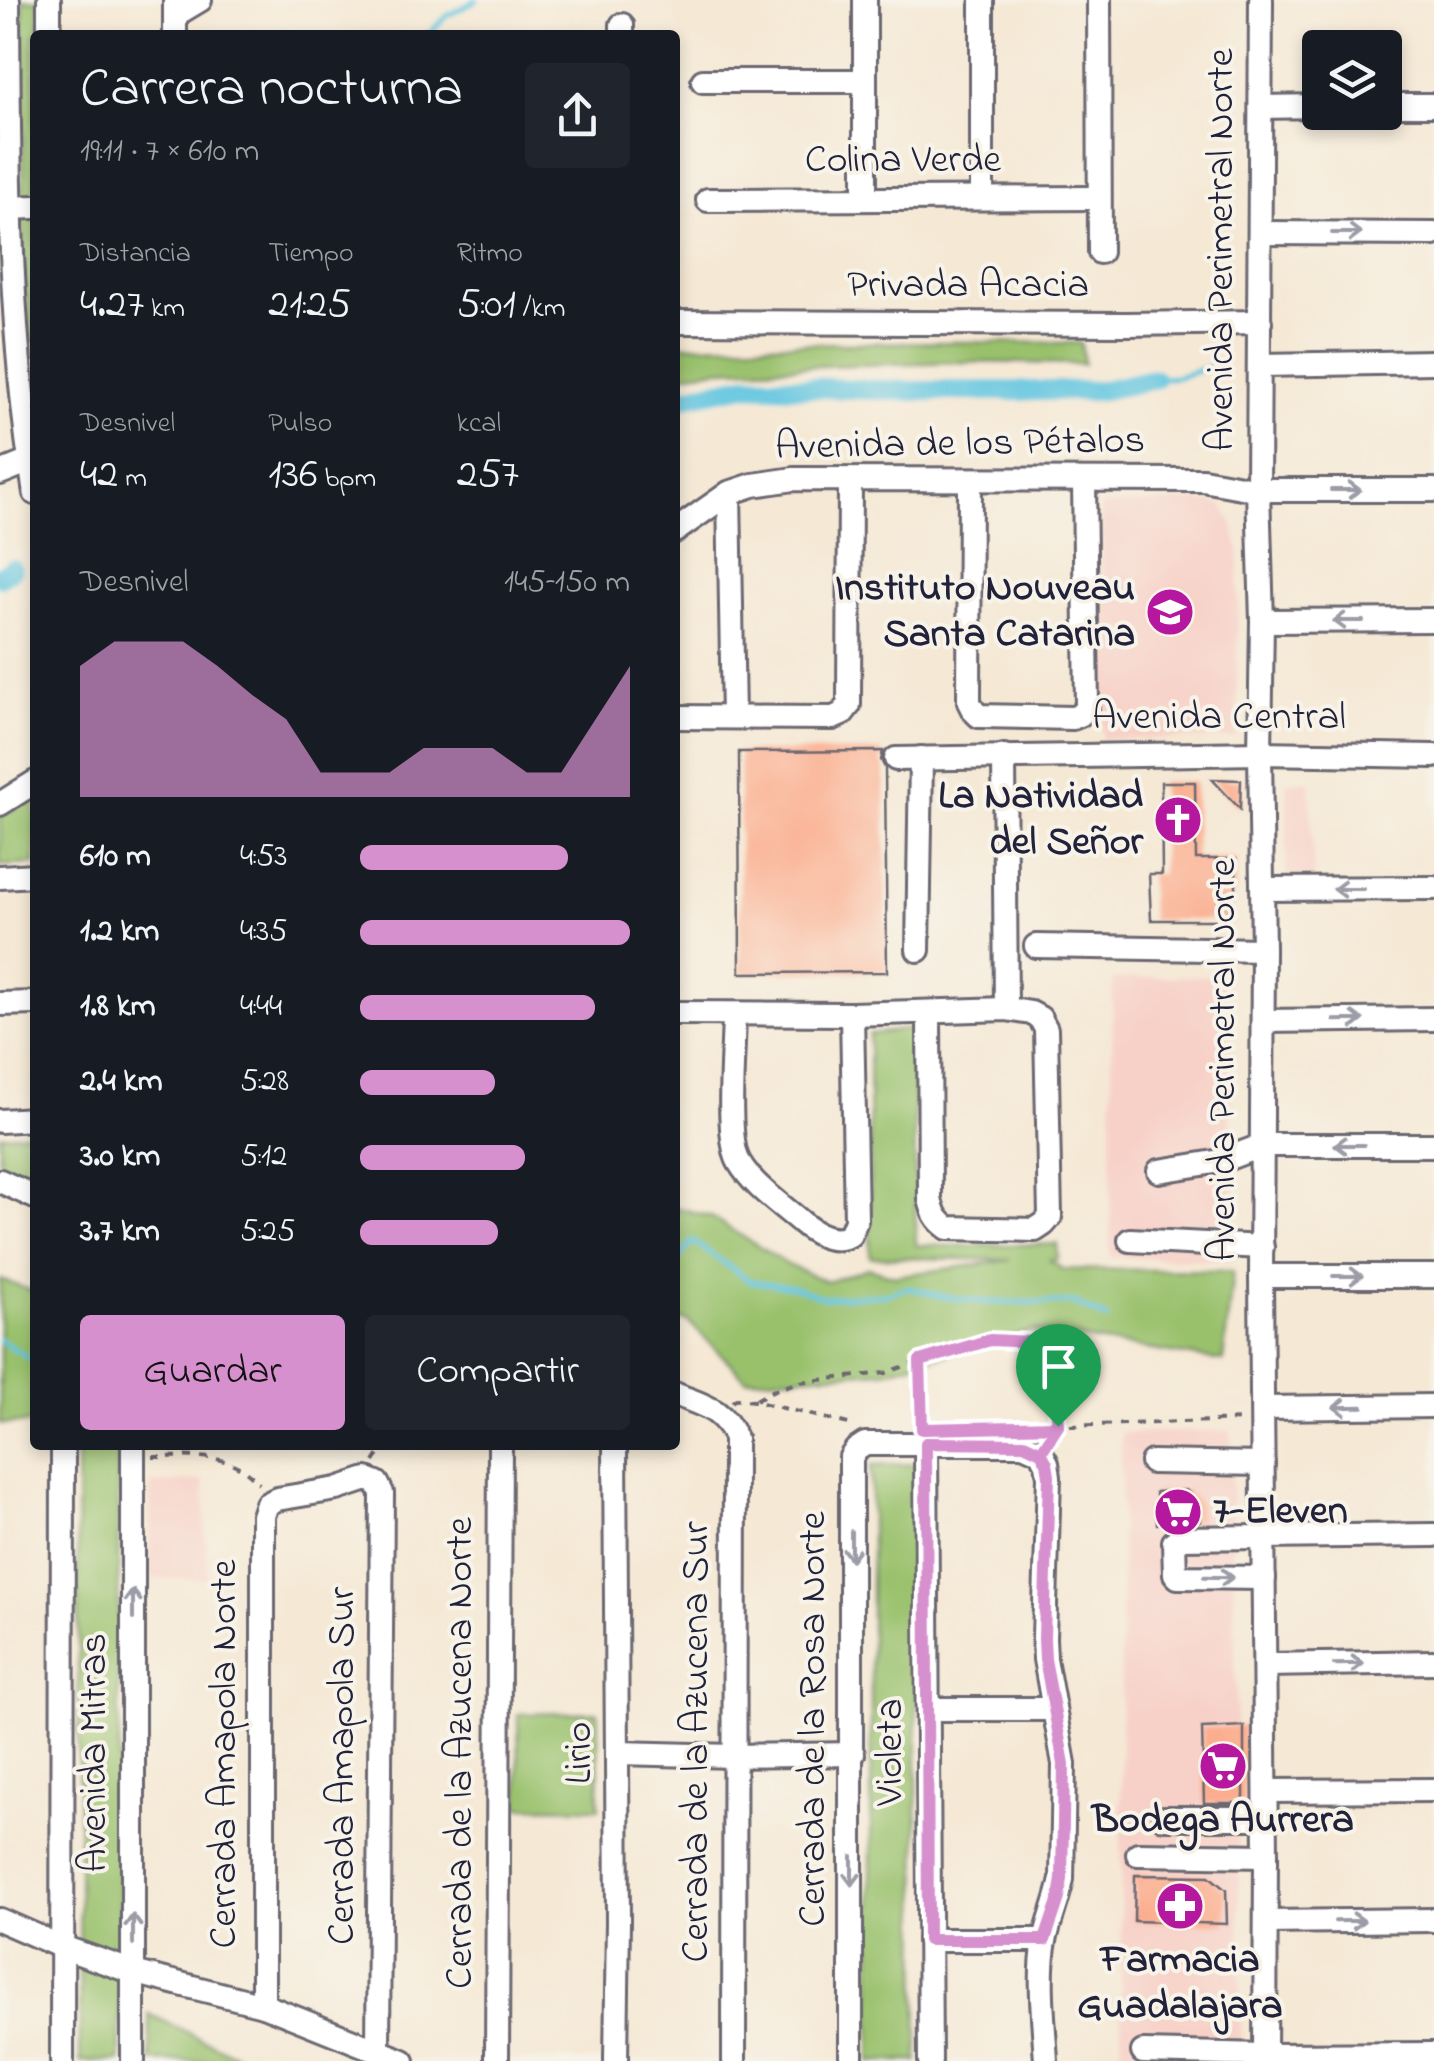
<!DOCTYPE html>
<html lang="es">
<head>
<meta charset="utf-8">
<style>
  :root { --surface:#171b24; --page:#20242c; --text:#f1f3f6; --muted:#9ea1a6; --accent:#d690ce }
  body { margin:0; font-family:"Indie Flower",sans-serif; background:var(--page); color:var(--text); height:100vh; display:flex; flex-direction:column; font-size:38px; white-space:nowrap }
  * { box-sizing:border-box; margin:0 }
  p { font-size:32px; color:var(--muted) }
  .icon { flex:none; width:55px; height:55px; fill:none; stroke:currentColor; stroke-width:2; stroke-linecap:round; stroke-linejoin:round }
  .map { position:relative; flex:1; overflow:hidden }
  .drawer { position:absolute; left:30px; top:30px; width:650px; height:1420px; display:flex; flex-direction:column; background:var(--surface); border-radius:10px; box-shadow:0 5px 15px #0003 }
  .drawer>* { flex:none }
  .controls { position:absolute; left:1302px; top:30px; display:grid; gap:20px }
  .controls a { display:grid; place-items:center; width:100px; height:100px; border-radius:10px; background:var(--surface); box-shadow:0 5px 15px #0003; font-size:50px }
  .pin { position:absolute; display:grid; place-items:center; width:85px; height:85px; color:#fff; margin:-102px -42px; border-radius:50% 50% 50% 0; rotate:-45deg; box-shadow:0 0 10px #0007 }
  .pin .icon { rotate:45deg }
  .round { display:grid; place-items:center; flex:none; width:105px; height:105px; border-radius:10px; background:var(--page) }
  .head { display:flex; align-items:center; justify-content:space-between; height:170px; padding:0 50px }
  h1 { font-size:55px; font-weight:600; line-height:75px }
  .metrics { display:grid; grid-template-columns:repeat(3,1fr); gap:15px; height:170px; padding:10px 50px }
  .metrics div { display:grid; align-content:center }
  .metrics b { font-size:42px; font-weight:600 }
  .metrics small { font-size:28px; font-weight:400 }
  .metrics p { font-size:28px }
  .chart { height:280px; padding:20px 50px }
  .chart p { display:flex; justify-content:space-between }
  .chart svg { width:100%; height:180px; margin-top:10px; fill:var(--accent); opacity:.7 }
  .cta { display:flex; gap:20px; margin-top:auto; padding:20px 50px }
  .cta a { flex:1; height:115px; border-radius:10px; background:var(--accent); color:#111; font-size:40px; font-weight:600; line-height:115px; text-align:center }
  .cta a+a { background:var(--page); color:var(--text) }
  ul { padding:0 50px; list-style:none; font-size:32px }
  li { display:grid; grid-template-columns:160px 120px 1fr; align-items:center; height:75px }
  li i { height:25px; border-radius:12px; background:var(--accent) }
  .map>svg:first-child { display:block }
  .built { fill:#f7d1c8 }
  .green { fill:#99c16c; stroke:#5e7254; stroke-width:2.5 }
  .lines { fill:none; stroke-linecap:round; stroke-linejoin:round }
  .stream { stroke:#63c6e0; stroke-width:5 }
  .canal { stroke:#63c6e0; stroke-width:20 }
  .building { fill:#fbae8f }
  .minor-casing { stroke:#6c6771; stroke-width:28 }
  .path { stroke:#6c6771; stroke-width:4; stroke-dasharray:8 8; stroke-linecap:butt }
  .minor { stroke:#fff; stroke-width:22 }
  .oneway { stroke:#9c9ca7 }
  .route-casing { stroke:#fff; stroke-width:20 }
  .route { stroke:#d690ce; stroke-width:12 }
  .labels { text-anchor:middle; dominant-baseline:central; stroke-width:8; stroke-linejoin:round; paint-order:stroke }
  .street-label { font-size:40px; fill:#22223b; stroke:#f7f3e8 }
  .poi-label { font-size:40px; font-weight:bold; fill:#22223b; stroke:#f7f3e8; text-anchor:end }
</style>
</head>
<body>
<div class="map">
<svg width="1434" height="2061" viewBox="0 0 1434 2061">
  <rect width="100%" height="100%" fill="#f7f3e8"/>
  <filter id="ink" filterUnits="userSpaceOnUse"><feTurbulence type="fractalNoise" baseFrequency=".01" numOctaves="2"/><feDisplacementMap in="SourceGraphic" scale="20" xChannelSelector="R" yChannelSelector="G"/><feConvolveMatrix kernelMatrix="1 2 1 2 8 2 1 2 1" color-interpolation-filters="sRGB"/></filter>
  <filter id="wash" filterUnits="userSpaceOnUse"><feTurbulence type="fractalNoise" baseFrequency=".0048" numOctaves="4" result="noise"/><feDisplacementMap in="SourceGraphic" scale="40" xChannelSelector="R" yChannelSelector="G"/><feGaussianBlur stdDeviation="2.25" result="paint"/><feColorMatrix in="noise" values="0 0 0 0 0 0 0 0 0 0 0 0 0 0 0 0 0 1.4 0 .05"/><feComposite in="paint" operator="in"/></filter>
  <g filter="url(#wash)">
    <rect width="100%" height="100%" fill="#f5e8d4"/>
    <g class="built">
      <path d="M 1201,500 L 1223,505 L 1232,523 L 1239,549 L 1236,738 L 1102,739 L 1102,506 Z"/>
      <path d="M 1310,781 L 1314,878 L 1286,879 L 1287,782 Z"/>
      <path d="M 1227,975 L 1234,1261 L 1110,1257 L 1113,979 Z"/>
      <path d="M 1231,1431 L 1242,2061 L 1121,2061 L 1121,1433 Z"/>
      <path d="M 204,1480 L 207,1579 L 150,1578 L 150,1484 Z"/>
    </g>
    <g class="green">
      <path d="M 23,0 L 39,0 L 39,35 L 35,35 L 35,368 L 23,267 Z"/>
      <path d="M 954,342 L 1081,343 L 1084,364 L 965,362 L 719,369 L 675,375 L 675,345 Z"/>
      <path d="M 35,796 L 35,864 L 0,866 L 0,817 Z"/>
      <path d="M 913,1029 L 916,1245 L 948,1246 L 1057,1244 L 1058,1259 L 1050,1260 L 1062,1269 L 1233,1271 L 1223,1361 L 1032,1331 L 885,1371 L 746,1379 L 688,1321 L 675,1318 L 675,1207 L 711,1217 L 788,1265 L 827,1282 L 868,1268 L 895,1276 L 1011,1260 L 870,1257 L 869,1034 Z"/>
      <path d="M 35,1132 L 35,1183 L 0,1169 L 0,1135 Z"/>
      <path d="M 0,1279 L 35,1292 L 35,1423 L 0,1424 Z"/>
      <path d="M 77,1445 L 118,1445 L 120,2061 L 80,2061 Z"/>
      <path d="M 916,1464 L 918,2061 L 871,2061 L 871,1466 Z"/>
      <path d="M 598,1712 L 599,1808 L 519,1807 L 518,1714 Z"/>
      <path d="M 149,2014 L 248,2061 L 151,2061 Z"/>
    </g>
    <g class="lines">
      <g class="stream">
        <path d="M 427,35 L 447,16 L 477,0"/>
        <path d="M 1154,379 L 1177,377 L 1210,367"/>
        <path d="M 675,1259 L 682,1255 L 692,1241 L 750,1281 L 793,1287 L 825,1298 L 887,1294 L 908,1287 L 940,1296 L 984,1302 L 1074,1303 L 1107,1319"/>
        <path d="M 0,1340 L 32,1360"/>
      </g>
      <g class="canal">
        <path d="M 675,399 L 745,385 L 907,391 L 1099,391 L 1154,379"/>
        <path d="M 0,577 L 12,569"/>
      </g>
    </g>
    <g id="blocks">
      <g class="building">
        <path d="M 883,751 L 881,760 L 885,768 L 887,972 L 740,973 L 739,752 Z"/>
        <path d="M 1212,779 L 1241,780 L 1240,809 Z"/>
        <path d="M 1161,782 L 1195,782 L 1196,859 L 1236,859 L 1236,895 L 1230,895 L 1228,920 L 1151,920 L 1149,874 L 1162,874 Z"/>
        <path d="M 1186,1490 L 1199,1503 L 1200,1521 L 1157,1524 L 1156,1492 Z"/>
        <path d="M 1244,1726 L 1244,1803 L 1204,1803 L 1202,1728 Z"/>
        <path d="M 1135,1875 L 1209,1876 L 1226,1890 L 1227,1924 L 1134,1921 Z"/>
      </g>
    </g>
  </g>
  <g filter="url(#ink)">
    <use href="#blocks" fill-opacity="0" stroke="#6c6771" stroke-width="2.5"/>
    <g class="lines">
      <g class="minor-casing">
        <g id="minor">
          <path d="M 8,0 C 9,165 8,329 35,493"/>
          <path d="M 175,0 L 175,35"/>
          <path d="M 982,0 L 982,198"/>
          <path d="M 1099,0 L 1100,252"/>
          <path d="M 1261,0 L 1258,490 L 1262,621 L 1260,753 L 1263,950 L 1261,1276 L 1266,1856 L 1265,2061"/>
          <path d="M 175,15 L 200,0"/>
          <path d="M 49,35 L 49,0"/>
          <path d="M 622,35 L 622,25"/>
          <path d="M 703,81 L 864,81"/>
          <path d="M 1385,105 L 1434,105"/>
          <path d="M 1261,107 L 1320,106"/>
          <path d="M 865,199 L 865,0"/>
          <path d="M 708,200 L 1098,198"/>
          <path d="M 0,203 L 9,208 L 35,207"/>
          <path d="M 1261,233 L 1434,234"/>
          <path d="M 675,322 L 1127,324 L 1260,322"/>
          <path d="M 1260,365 L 1434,362"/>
          <path d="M 0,473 L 35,459"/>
          <path d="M 970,480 L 969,702 L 973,710 L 979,716 L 1073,718 L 1080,715 L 1087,707 L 1084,481"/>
          <path d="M 729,493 L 733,717"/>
          <path d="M 675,531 L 729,493 L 753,485 L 794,479 L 1203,480 L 1258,490 L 1434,490"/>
          <path d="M 1262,621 L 1434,620"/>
          <path d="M 675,717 L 833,718 L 842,714 L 849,705 L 850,480"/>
          <path d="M 1004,756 L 1006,1009"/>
          <path d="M 896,759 L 1260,753 L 1434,756"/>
          <path d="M 0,804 L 35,782"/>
          <path d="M 0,877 L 35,875"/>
          <path d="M 1263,889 L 1434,888"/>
          <path d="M 1036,946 L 1263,950"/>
          <path d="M 918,950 L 921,758"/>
          <path d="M 0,1004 L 35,1003"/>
          <path d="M 675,1013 L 852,1014 L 1006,1009 L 1031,1013 L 1040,1018 L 1046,1029 L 1050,1217 L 1044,1224 L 1035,1230 L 948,1228 C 936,1220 933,1212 930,1199 L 929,1013"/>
          <path d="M 734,1014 C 734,1045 725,1138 739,1162 C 753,1186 780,1204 801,1222 C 815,1234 832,1244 850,1235 L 856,1220 L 852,1014"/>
          <path d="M 1263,1021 L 1434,1019"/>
          <path d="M 0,1121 L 35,1119"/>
          <path d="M 1159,1171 L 1221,1161 L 1263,1145 L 1434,1145"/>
          <path d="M 0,1181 L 35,1197"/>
          <path d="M 1130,1240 L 1262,1247"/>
          <path d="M 1261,1276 L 1434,1276"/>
          <path d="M 675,1394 C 703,1406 723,1408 735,1438 L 734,2061"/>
          <path d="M 1263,1408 L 1434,1406"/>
          <path d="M 926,1443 L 930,2061"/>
          <path d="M 133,1445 L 133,2061"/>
          <path d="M 615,1445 L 618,1921 L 616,2061"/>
          <path d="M 1152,1462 L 1263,1464"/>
          <path d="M 1264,1578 L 1178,1577 L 1175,1574 L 1174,1542 L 1179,1538 L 1434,1535"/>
          <path d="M 1265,1665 L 1434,1662"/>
          <path d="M 928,1709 L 1054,1709"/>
          <path d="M 618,1753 L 734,1756 L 853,1754"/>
          <path d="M 1266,1791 L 1434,1790"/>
          <path d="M 1164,1818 L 1266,1818"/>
          <path d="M 1138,1854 L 1266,1856"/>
          <path d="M 0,1920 L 62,1947 L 133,1972 L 263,2005 L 403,2061"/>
          <path d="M 1266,1922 L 1434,1920"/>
          <path d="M 929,1940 L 1045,1940"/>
          <path d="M 263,2005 L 263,1516 L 267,1504 L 277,1499 L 337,1489 L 367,1479 L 377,1483 L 382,1493 L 378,2050"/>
          <path d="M 1143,2052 L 1265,2055 L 1434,2054"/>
          <path d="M 62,2061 L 63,1445"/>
          <path d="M 497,2061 L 500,1445"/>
          <path d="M 851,2061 L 851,1457 L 856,1450 L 865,1444 L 1023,1444 L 1041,1452 L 1047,1463 L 1049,1477 L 1044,1638 L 1045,1659 L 1064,1764 L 1062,1879 C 1058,1900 1049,1920 1045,1941 C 1038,1977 1044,2024 1046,2061"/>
        </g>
      </g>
      <g class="path">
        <path d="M 920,1363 L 921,1424"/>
        <path d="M 756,1400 L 772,1391 L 799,1382 L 886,1373 L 944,1352 L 990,1340 L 1032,1342 L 1049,1346 C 1054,1370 1064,1416 1052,1436"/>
        <path d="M 732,1402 L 736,1399 L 754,1401 L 853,1425"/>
        <path d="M 1038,1427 L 1243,1420"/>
        <path d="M 153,1457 C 191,1457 233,1451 259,1484"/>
        <path d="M 374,1462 L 385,1445"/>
      </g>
      <use href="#minor" class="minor"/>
    </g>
    <defs><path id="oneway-shaft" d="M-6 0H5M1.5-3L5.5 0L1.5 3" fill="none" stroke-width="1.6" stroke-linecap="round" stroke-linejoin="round" transform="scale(2.5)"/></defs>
    <g class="oneway">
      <use href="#oneway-shaft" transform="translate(1347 233)"/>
      <use href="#oneway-shaft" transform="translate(1346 490)"/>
      <use href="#oneway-shaft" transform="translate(1348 621) rotate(180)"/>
      <use href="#oneway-shaft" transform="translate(1348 889) rotate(180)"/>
      <use href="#oneway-shaft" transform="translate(1349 1020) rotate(-1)"/>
      <use href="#oneway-shaft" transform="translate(1349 1145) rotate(-180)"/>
      <use href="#oneway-shaft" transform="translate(1348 1276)"/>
      <use href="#oneway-shaft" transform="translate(1348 1407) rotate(179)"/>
      <use href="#oneway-shaft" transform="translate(851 1546) rotate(90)"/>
      <use href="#oneway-shaft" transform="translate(1219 1577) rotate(1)"/>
      <use href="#oneway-shaft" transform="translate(133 1604) rotate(-90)"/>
      <use href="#oneway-shaft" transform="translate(1349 1664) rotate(-1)"/>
      <use href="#oneway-shaft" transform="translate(852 1871) rotate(90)"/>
      <use href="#oneway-shaft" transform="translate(1350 1921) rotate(-1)"/>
      <use href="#oneway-shaft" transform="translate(133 1929) rotate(-90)"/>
    </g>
  </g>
  <g class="lines" filter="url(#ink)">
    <g class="route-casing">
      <path id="route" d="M 1058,1426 L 922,1429 L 920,1361 L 990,1340 L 1032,1342 L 1049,1346 L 1054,1372 L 1058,1426 L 1041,1452 L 1047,1463 L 1049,1476 L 1044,1638 L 1045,1659 L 1064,1764 L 1062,1879 L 1059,1898 L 1045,1940 L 928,1940 L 926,1443 L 1024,1444 L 1041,1452 L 1058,1426"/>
    </g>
    <use href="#route" class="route"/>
  </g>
  <defs>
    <g id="school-disc" transform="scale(2.5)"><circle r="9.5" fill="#b5179e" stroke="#f7f3e8"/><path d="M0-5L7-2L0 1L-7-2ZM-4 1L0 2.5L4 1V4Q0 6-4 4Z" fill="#fff"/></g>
    <g id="church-disc" transform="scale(2.5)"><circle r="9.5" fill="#b5179e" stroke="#f7f3e8"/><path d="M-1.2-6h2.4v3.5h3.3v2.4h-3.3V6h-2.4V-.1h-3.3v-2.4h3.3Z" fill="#fff"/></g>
    <g id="supermarket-disc" transform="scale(2.5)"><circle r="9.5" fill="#b5179e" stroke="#f7f3e8"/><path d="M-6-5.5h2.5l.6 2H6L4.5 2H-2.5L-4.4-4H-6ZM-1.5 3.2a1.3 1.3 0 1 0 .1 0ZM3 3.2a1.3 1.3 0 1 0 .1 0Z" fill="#fff"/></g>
    <g id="pharmacy-disc" transform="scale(2.5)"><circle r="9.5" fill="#b5179e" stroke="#f7f3e8"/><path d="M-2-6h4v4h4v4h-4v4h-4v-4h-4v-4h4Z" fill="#fff"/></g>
  </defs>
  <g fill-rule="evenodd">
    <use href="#school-disc" x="1170" y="612"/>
    <use href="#church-disc" x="1178" y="820"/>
    <use href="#supermarket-disc" x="1178" y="1512"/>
    <use href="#supermarket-disc" x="1223" y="1766"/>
    <use href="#pharmacy-disc" x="1180" y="1906"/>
  </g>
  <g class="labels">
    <g class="street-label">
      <text x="903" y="161">Colina Verde</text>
      <text transform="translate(1222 250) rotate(-90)">Avenida Perimetral Norte</text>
      <text x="968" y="286">Privada Acacia</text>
      <text transform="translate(960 445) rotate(-1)">Avenida de los Pétalos</text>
      <text x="1219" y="718">Avenida Central</text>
      <text transform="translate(1224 1060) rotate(-90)">Avenida Perimetral Norte</text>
      <text transform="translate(814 1719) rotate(-90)">Cerrada de la Rosa Norte</text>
      <text transform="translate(697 1742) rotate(-90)">Cerrada de la Azucena Sur</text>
      <text transform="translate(891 1752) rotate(-90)">Violeta</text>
      <text transform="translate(95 1753) rotate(-90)">Avenida Mitras</text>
      <text transform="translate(461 1753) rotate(-90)">Cerrada de la Azucena Norte</text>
      <text transform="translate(580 1753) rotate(-90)">Lirio</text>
      <text transform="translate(225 1754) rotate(-90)">Cerrada Amapola Norte</text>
      <text transform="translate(343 1766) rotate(-90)">Cerrada Amapola Sur</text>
    </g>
    <g class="poi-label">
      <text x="1135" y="589">Instituto Nouveau<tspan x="1135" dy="46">Santa Catarina</tspan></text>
      <text x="1143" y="797">La Natividad<tspan x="1143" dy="46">del Señor</tspan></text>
      <text x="1213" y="1512" text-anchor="start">7-Eleven</text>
      <text x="1223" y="1821" text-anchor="middle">Bodega Aurrera</text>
      <text x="1180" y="1961" text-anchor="middle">Farmacia<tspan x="1180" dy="46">Guadalajara</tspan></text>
    </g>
  </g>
</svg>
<div class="controls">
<a><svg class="icon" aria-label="layers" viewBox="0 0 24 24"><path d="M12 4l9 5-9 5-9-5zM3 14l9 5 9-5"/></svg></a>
</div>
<div class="pin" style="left:1058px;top:1426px;background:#1e9e55"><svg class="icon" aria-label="arrive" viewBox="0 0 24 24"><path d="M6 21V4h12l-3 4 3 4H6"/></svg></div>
<section class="drawer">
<div class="head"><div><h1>Carrera nocturna</h1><p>19:11 · 7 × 610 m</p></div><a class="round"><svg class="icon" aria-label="share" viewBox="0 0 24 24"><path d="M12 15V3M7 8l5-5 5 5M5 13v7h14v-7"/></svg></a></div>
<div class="metrics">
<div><p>Distancia</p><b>4.27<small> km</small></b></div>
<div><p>Tiempo</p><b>21:25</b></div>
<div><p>Ritmo</p><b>5:01<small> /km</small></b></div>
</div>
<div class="metrics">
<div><p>Desnivel</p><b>42<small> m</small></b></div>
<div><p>Pulso</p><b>136<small> bpm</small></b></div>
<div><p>kcal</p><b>257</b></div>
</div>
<div class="chart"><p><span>Desnivel</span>145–150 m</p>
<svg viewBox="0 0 160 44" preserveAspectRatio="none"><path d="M0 44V12L10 6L20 6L30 6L40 12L50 19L60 25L70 38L80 38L90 38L100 32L110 32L120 32L130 38L140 38L150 25L160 12V44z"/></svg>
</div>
<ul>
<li><b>610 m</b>4:53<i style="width:77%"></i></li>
<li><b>1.2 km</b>4:35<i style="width:100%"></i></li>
<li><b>1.8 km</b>4:44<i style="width:87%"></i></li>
<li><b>2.4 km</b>5:28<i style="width:50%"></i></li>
<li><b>3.0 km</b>5:12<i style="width:61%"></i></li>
<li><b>3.7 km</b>5:25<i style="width:51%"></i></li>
</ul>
<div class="cta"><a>Guardar</a><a>Compartir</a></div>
</section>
</div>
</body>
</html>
